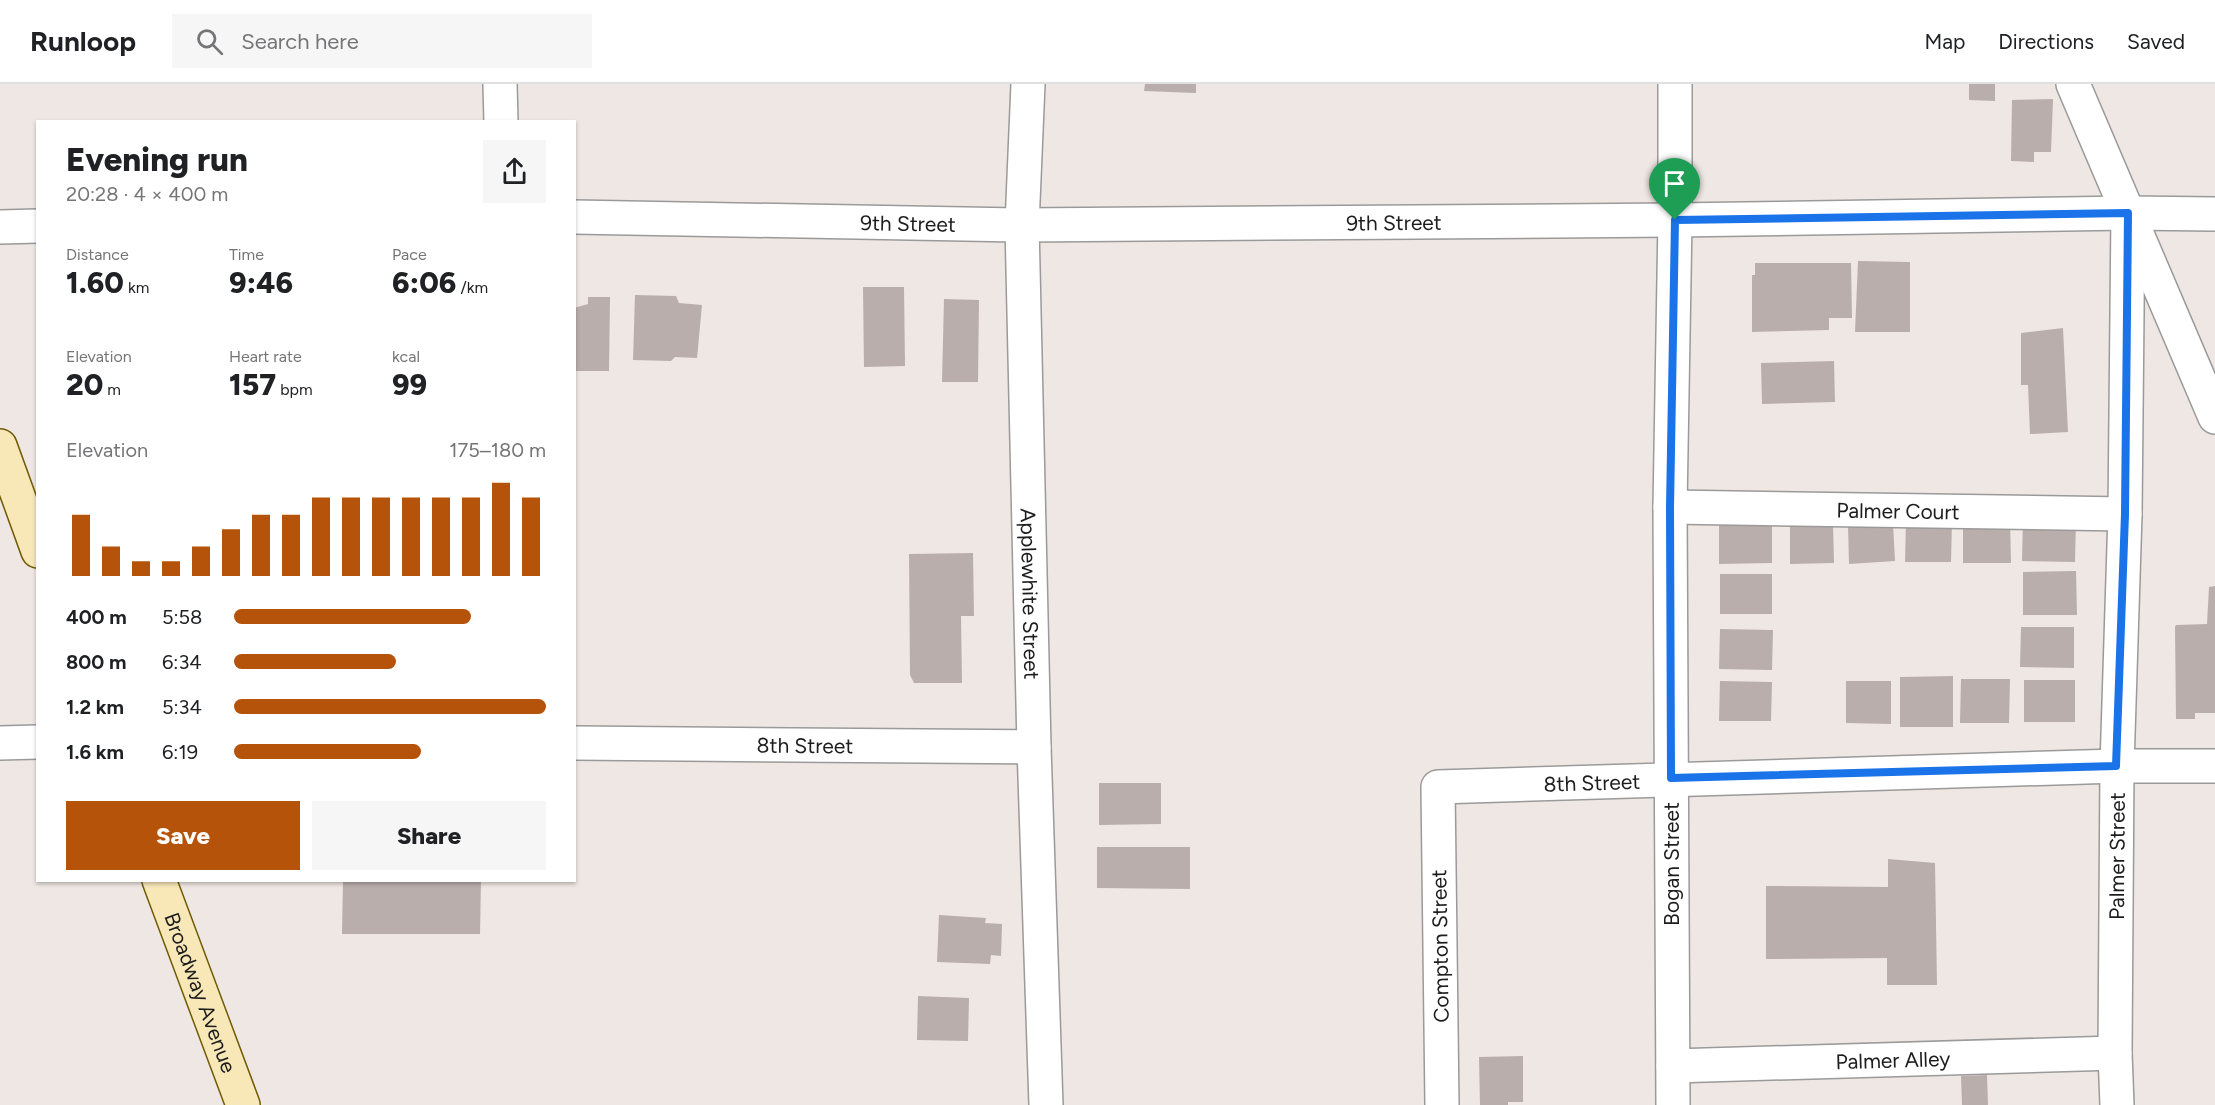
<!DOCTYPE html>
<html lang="en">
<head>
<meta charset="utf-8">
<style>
  :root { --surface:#fff; --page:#f6f6f6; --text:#202124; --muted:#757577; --line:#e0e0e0; --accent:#b45309 }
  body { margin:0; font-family:Figtree,sans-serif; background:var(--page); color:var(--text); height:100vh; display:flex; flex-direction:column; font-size:22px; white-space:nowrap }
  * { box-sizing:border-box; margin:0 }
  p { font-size:20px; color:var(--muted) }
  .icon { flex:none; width:33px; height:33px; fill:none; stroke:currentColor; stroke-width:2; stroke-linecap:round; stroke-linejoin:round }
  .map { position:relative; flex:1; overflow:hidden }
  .drawer { position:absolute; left:36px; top:36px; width:540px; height:762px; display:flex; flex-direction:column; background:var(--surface); border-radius:0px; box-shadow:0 2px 4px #0004 }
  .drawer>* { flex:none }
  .pin { position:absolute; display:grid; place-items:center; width:51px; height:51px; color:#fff; margin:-62px -26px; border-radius:50% 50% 50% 0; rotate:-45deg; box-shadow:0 0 6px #0007 }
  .pin .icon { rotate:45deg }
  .round { display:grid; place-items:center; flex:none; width:63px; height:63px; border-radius:0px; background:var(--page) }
  .overview { display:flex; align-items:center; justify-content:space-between; height:102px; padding:0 30px }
  h1 { font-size:33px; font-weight:800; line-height:45px }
  .figures { display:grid; grid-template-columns:repeat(3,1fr); gap:9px; height:102px; padding:6px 30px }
  .figures div { display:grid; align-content:center }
  .figures b { font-size:30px; font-weight:800 }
  .figures small { font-size:16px; font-weight:400 }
  .figures p { font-size:16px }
  .chart { height:168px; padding:12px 30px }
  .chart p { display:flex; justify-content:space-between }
  .chart svg { width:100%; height:108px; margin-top:6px; stroke:var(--accent); stroke-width:6 }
  .button { display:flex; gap:12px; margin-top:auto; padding:12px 30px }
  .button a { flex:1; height:69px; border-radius:0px; background:var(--accent); color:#fff; font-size:24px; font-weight:800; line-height:69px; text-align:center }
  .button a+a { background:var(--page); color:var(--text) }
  ul { padding:0 30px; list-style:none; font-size:20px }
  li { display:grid; grid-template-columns:96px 72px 1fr; align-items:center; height:45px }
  li i { height:15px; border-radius:8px; background:var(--accent) }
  header { display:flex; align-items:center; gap:36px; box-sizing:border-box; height:84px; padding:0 30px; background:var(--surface); border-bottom:2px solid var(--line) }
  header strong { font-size:28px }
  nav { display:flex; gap:33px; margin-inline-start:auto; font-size:21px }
  .search { width:420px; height:54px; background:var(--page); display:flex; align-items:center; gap:15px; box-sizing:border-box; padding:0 21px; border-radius:0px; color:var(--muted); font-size:22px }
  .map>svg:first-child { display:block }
  .building { fill:#baaeac }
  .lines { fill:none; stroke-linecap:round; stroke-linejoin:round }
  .minor-casing { stroke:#9a9a9a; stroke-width:36 }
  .secondary-casing { stroke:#705b07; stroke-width:36 }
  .minor { stroke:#fff; stroke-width:33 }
  .secondary { stroke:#f8e7b7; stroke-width:33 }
  .route-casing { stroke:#fff; stroke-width:12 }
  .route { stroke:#1a73e8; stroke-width:8 }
  .labels { text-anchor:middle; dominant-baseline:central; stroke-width:6; stroke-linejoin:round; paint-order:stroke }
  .street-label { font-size:21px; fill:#1d1d1d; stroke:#fff }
</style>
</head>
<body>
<header>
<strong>Runloop</strong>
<div class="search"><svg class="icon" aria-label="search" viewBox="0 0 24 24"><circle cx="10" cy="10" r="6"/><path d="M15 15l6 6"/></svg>Search here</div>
<nav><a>Map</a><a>Directions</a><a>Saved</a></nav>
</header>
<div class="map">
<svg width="2215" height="1021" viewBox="0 0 2215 1021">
  <rect width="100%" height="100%" fill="#eee7e3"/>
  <g class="building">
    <path d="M 1145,0 L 1196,0 L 1196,9 L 1144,7 Z"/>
    <path d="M 1969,0 L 1995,0 L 1995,17 L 1969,16 Z"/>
    <path d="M 2053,15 L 2051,68 L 2034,68 L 2034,78 L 2011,77 L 2012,16 Z"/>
    <path d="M 1858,177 L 1910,178 L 1910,248 L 1855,248 Z"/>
    <path d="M 1755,179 L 1851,179 L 1852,234 L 1829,234 L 1829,246 L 1752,248 L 1752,191 L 1755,191 Z"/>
    <path d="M 863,203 L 904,203 L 905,282 L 864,283 Z"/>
    <path d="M 635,211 L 676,212 L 679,219 L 702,221 L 697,274 L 675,273 L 671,277 L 633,276 Z"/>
    <path d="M 588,213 L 610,213 L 609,287 L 574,287 L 574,224 L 588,220 Z"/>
    <path d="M 944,215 L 979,216 L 978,298 L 942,298 Z"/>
    <path d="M 2063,244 L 2068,348 L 2030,350 L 2028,301 L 2021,301 L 2021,249 Z"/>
    <path d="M 1834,277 L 1835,318 L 1762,320 L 1761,279 Z"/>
    <path d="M 1963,434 L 2010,434 L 2011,479 L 1963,479 Z"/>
    <path d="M 2023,435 L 2076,435 L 2075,478 L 2022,477 Z"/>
    <path d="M 1906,437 L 1952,437 L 1951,478 L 1905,478 Z"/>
    <path d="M 1772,439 L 1772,479 L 1719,480 L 1719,440 Z"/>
    <path d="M 1833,440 L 1834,479 L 1790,480 L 1790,441 Z"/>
    <path d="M 1893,440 L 1895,477 L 1849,480 L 1848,441 Z"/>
    <path d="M 973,469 L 974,532 L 961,532 L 962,599 L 914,599 L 910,591 L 909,470 Z"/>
    <path d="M 2076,487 L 2077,531 L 2023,531 L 2023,488 Z"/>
    <rect x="1720" y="490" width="52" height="40"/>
    <path d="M 2215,502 L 2215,629 L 2195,629 L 2195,635 L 2176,635 L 2175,543 L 2176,541 L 2207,540 L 2209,503 Z"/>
    <path d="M 2021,543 L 2074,543 L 2074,584 L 2020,583 Z"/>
    <path d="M 1720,545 L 1773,546 L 1772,586 L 1719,585 Z"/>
    <path d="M 1953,592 L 1953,643 L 1900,643 L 1900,593 Z"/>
    <path d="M 1961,595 L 2010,595 L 2009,639 L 1960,639 Z"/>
    <rect x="2024" y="596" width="51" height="42"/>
    <path d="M 1720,597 L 1772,598 L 1771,637 L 1719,637 Z"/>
    <path d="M 1846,597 L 1891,597 L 1891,640 L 1846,639 Z"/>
    <path d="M 1099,699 L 1161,699 L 1161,740 L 1099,741 Z"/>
    <path d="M 1097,763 L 1190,763 L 1190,805 L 1097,804 Z"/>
    <path d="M 1888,775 L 1935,779 L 1937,901 L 1887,901 L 1887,874 L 1766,875 L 1766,802 L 1888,803 Z"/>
    <path d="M 343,796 L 481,796 L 480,850 L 342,850 Z"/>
    <path d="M 939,831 L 986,834 L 985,839 L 1002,840 L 1001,872 L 991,871 L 990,880 L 937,878 Z"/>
    <path d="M 918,912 L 969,914 L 968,957 L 917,956 Z"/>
    <path d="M 1523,972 L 1523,1018 L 1508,1018 L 1508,1021 L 1480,1021 L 1479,973 Z"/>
    <path d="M 1987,991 L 1988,1021 L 1962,1021 L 1961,992 Z"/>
  </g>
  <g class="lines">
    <g class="minor-casing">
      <g id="minor">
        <path d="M 500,0 L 501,38"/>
        <path id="s1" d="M 1028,0 L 1022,141 L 1034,663 L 1046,1021"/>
        <path d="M 2073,0 L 2215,333"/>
        <path id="s2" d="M 574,133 L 1022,141 L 1675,136 L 2128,129 L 2215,130"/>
        <path d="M 0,143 L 38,142"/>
        <path id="s3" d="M 1670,423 L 2125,430"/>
        <path d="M 0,659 L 38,658"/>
        <path id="s4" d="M 574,659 L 1034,663"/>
        <path id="s5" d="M 1673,982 L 2115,969"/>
        <path id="s6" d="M 1442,1021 L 1438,703 L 2117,682 L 2215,682"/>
        <path d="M 1673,1021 L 1670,423 L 1675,136 L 1675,0"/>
        <path id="s7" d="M 2117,1021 L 2115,969 L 2117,682 L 2125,430 L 2128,129"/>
      </g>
    </g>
    <g class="secondary-casing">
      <g id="secondary">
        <path d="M 0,362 L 38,467"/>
        <path id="s8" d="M 159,796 L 243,1021"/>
      </g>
    </g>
    <use href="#minor" class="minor"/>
    <use href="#secondary" class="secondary"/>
  </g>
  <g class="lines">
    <g class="route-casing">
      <path id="route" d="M 2128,129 L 2125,430 L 2116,682 L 1671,694 L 1670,423 L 1675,136 Z"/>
    </g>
    <use href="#route" class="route"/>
  </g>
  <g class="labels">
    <g class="street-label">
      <text stroke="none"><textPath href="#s2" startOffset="334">9th Street</textPath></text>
      <text stroke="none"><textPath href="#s2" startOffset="820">9th Street</textPath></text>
      <text stroke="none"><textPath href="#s3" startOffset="228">Palmer Court</textPath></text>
      <text stroke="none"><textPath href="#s1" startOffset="510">Applewhite Street</textPath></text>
      <text stroke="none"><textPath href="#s4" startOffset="231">8th Street</textPath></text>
      <text stroke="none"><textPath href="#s6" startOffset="472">8th Street</textPath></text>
      <text stroke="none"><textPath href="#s7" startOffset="249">Palmer Street</textPath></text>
      <text transform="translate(1671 780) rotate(-90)">Bogan Street</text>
      <text transform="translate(1440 862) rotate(-91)">Compton Street</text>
      <text stroke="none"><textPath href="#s8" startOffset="120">Broadway Avenue</textPath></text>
      <text stroke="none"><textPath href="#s5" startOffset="220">Palmer Alley</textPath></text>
    </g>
  </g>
</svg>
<div class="pin" style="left:1675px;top:136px;background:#1e9e55"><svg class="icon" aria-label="arrive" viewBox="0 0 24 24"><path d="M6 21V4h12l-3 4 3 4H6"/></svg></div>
<section class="drawer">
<div class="overview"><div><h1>Evening run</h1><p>20:28 · 4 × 400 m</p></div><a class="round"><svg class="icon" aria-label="share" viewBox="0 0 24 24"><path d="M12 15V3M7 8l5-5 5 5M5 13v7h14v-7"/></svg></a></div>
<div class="figures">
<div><p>Distance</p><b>1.60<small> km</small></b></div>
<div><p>Time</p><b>9:46</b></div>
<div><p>Pace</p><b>6:06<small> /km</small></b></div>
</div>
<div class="figures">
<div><p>Elevation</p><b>20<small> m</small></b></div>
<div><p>Heart rate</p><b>157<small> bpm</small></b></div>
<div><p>kcal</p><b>99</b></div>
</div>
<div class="chart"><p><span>Elevation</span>175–180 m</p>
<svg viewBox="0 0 160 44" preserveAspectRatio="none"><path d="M5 44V19M15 44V32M25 44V38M35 44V38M45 44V32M55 44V25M65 44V19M75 44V19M85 44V12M95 44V12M105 44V12M115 44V12M125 44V12M135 44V12M145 44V6M155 44V12"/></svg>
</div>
<ul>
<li><b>400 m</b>5:58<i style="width:76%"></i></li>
<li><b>800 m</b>6:34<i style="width:52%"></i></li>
<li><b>1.2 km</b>5:34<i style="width:100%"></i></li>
<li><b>1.6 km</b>6:19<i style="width:60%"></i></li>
</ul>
<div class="button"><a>Save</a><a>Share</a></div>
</section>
</div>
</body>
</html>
